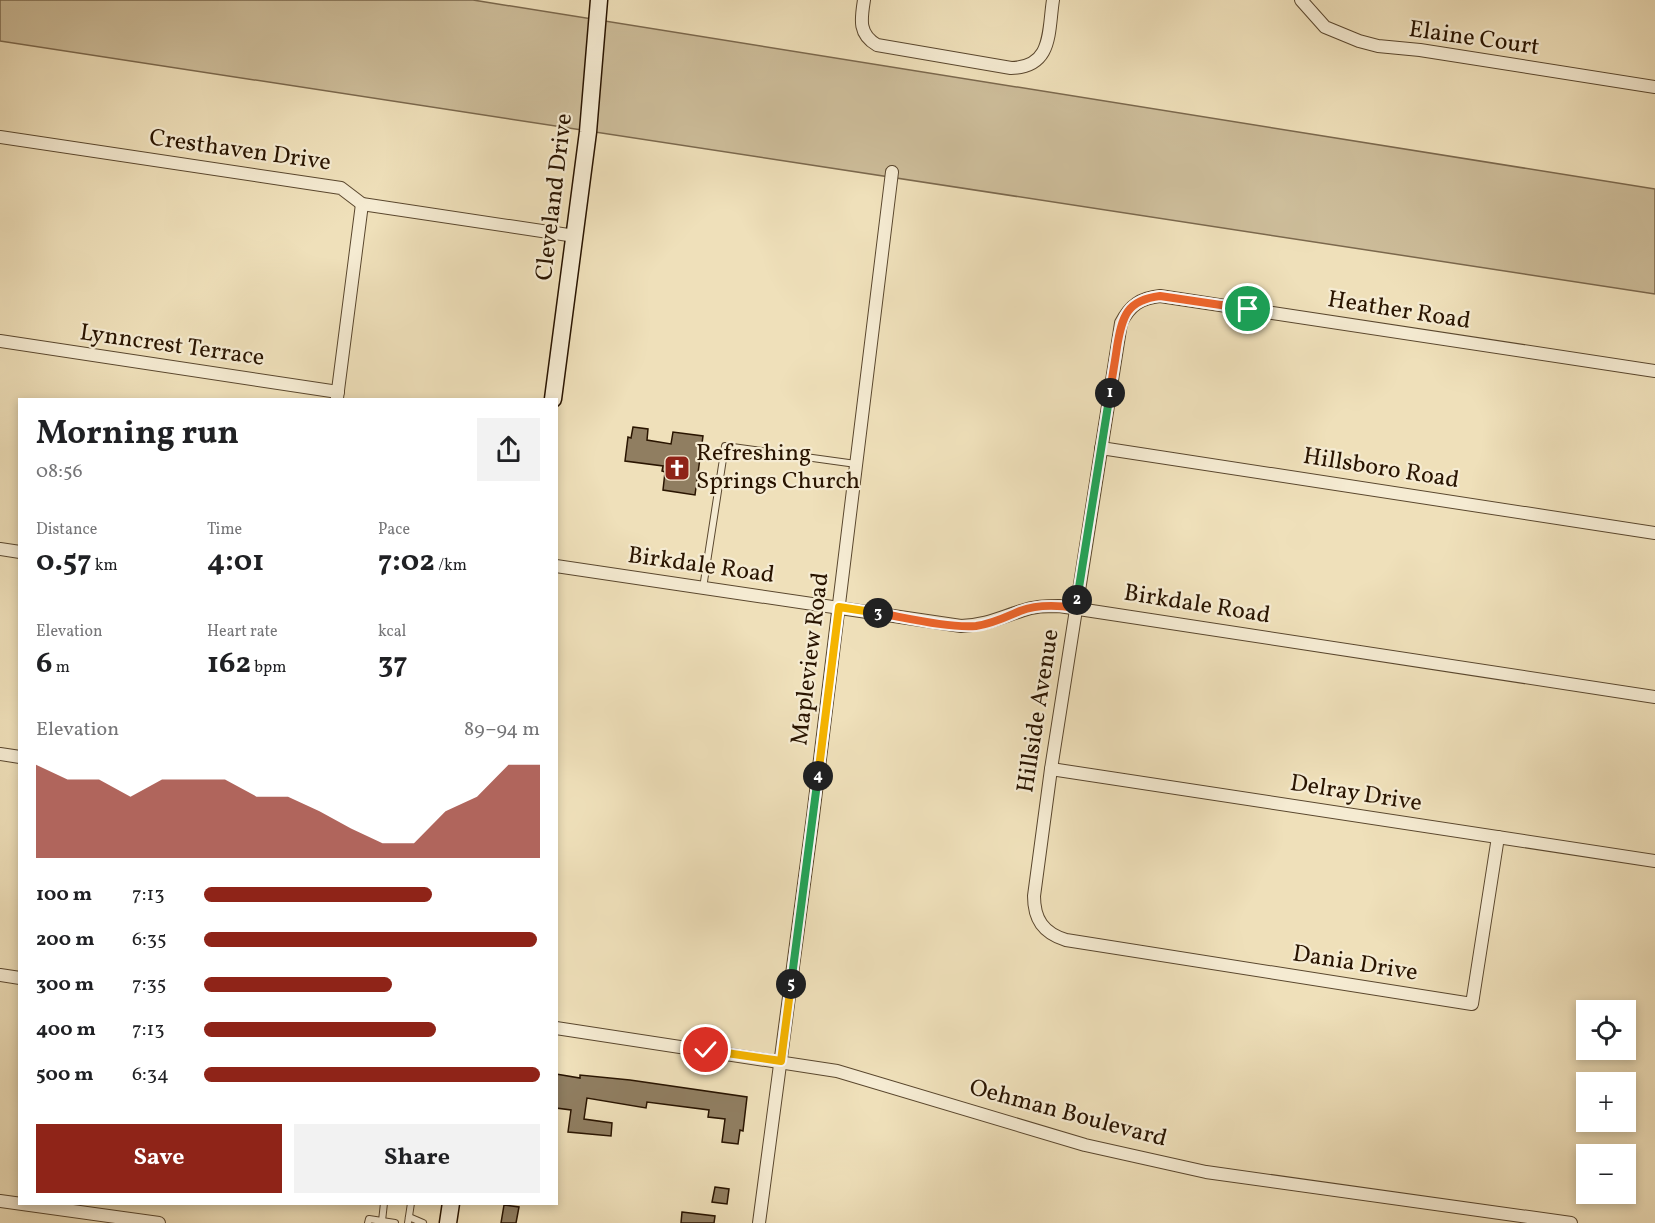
<!DOCTYPE html>
<html lang="en">
<head>
<meta charset="utf-8">
<style>
  :root { --surface:#fff; --page:#f2f2f2; --text:#202124; --muted:#757577; --accent:#8f2418 }
  body { margin:0; font-family:Vollkorn,serif; background:var(--page); color:var(--text); height:100vh; display:flex; flex-direction:column; font-size:22px; white-space:nowrap }
  * { box-sizing:border-box; margin:0 }
  p { font-size:20px; color:var(--muted) }
  .icon { flex:none; width:33px; height:33px; fill:none; stroke:currentColor; stroke-width:2; stroke-linecap:round; stroke-linejoin:round }
  .map { position:relative; flex:1; overflow:hidden }
  .side { position:absolute; left:18px; top:398px; width:540px; height:807px; display:flex; flex-direction:column; background:var(--surface); border-radius:0px; box-shadow:0 3px 9px #0003 }
  .side>* { flex:none }
  .buttons { position:absolute; left:1576px; top:1000px; display:grid; gap:12px }
  .buttons a { display:grid; place-items:center; width:60px; height:60px; border-radius:0px; background:var(--surface); box-shadow:0 3px 9px #0003; font-size:30px }
  .pin { position:absolute; display:grid; place-items:center; width:51px; height:51px; color:#fff; margin:-26px; border:3px solid #fff; border-radius:50%; box-shadow:0 2px 6px #0007 }
  .km { position:absolute; width:30px; height:30px; margin:-15px; border-radius:50%; background:#222; color:#fff; font-size:16px; line-height:30px; text-align:center }
  .round { display:grid; place-items:center; flex:none; width:63px; height:63px; border-radius:0px; background:var(--page) }
  .headline { display:flex; align-items:center; justify-content:space-between; height:102px; padding:0 18px }
  h1 { font-size:33px; font-weight:700; line-height:45px }
  .stats { display:grid; grid-template-columns:repeat(3,1fr); gap:9px; height:102px; padding:6px 18px }
  .stats div { display:grid; align-content:center }
  .stats b { font-size:30px; font-weight:700 }
  .stats small { font-size:16px; font-weight:400 }
  .stats p { font-size:16px }
  .chart { height:168px; padding:12px 18px }
  .chart p { display:flex; justify-content:space-between }
  .chart svg { width:100%; height:108px; margin-top:6px; fill:var(--accent); opacity:.7 }
  .button { display:flex; gap:12px; margin-top:auto; padding:12px 18px }
  .button a { flex:1; height:69px; border-radius:0px; background:var(--accent); color:#fff; font-size:24px; font-weight:700; line-height:69px; text-align:center }
  .button a+a { background:var(--page); color:var(--text) }
  ul { padding:0 18px; list-style:none; font-size:20px }
  li { display:grid; grid-template-columns:96px 72px 1fr; align-items:center; height:45px }
  li i { height:15px; border-radius:8px; background:var(--accent) }
  .map>svg:first-child { display:block }
  .green { fill:#cdbd9a; stroke:#7b684d; stroke-width:1.5 }
  .building { fill:#907e61; stroke:#291400; stroke-width:1.5 }
  .lines { fill:none; stroke-linecap:round; stroke-linejoin:round }
  .lane-casing { stroke:#5a472e; stroke-width:8 }
  .street-casing { stroke:#5a472e; stroke-width:14 }
  .secondary-casing { stroke:#291400; stroke-width:19 }
  .lane { stroke:#f5ebd2; stroke-width:6 }
  .street { stroke:#f5ebd2; stroke-width:12 }
  .secondary { stroke:#f5ebd2; stroke-width:16 }
  .split-1-casing { stroke:#fff; stroke-width:12 }
  .split-2-casing { stroke:#fff; stroke-width:12 }
  .split-3-casing { stroke:#fff; stroke-width:12 }
  .split-4-casing { stroke:#fff; stroke-width:12 }
  .split-5-casing { stroke:#fff; stroke-width:12 }
  .split-6-casing { stroke:#fff; stroke-width:12 }
  .split-1 { stroke:#f0652b; stroke-width:8 }
  .split-2 { stroke:#22a559; stroke-width:8 }
  .split-3 { stroke:#f0652b; stroke-width:8 }
  .split-4 { stroke:#f5b400; stroke-width:8 }
  .split-5 { stroke:#22a559; stroke-width:8 }
  .split-6 { stroke:#f5b400; stroke-width:8 }
  .labels { text-anchor:middle; dominant-baseline:central; stroke-width:4.5; stroke-linejoin:round; paint-order:stroke }
  .street-label { font-size:24px; fill:#291400; stroke:#f5ebd2 }
  .poi-label { font-size:24px; fill:#291400; stroke:#f5ebd2; text-anchor:start }
</style>
</head>
<body>
<div class="map">
<svg width="1655" height="1223" viewBox="0 0 1655 1223">
  <rect width="100%" height="100%" fill="#efe0ba"/>
  <filter id="stains"><feTurbulence type="fractalNoise" baseFrequency=".00333" numOctaves="4"/><feColorMatrix values="0 0 0 0 .2 0 0 0 0 .09 0 0 0 0 .02 0 0 0 .5 -.17"/></filter>
  <radialGradient id="worn" r=".72"><stop offset=".6" stop-color="#630" stop-opacity="0"/><stop offset="1" stop-color="#630" stop-opacity=".3"/></radialGradient>
  <path class="green" d="M 0,0 L 473,0 L 1655,189 L 1655,294 L 0,41 Z"/>
  <g class="building">
    <path d="M 633,427 L 648,429 L 647,440 L 671,444 L 673,432 L 703,436 L 695,495 L 663,490 L 665,472 L 662,471 L 663,466 L 625,461 L 628,437 L 631,438 Z"/>
    <path d="M 556,1074 L 580,1078 L 580,1075 L 630,1080 L 747,1097 L 743,1131 L 740,1130 L 738,1144 L 722,1142 L 725,1119 L 708,1117 L 709,1110 L 647,1102 L 646,1108 L 587,1098 L 584,1119 L 612,1123 L 611,1136 L 568,1132 L 571,1110 L 556,1108 Z"/>
    <path d="M 715,1187 L 729,1189 L 727,1204 L 712,1202 Z"/>
    <path d="M 504,1205 L 519,1207 L 516,1223 L 501,1223 Z"/>
    <path d="M 682,1212 L 715,1216 L 714,1223 L 681,1223 Z"/>
  </g>
  <g class="lines">
    <g class="lane-casing">
      <g id="lane">
        <path d="M 703,588 L 725,446 L 856,464"/>
        <path d="M 409,1217 L 423,1223"/>
        <path d="M 382,1221 L 384,1203"/>
        <path d="M 368,1223 L 369,1219 L 395,1223"/>
        <path d="M 408,1223 L 411,1203"/>
      </g>
    </g>
    <g class="street-casing">
      <g id="street">
        <path d="M 864,0 C 861,19 858,34 877,45 L 1011,68 C 1053,67 1048,32 1053,0"/>
        <path d="M 1301,0 L 1325,27 L 1359,41 L 1378,46 L 1420,50 L 1655,87"/>
        <path d="M 0,137 L 341,188 L 362,204 L 575,236"/>
        <path d="M 0,341 L 338,392"/>
        <path d="M 337,398 L 362,204"/>
        <path d="M 1101,448 L 1655,533"/>
        <path d="M 0,549 L 20,552"/>
        <path d="M 556,566 L 961,626 C 986,625 999,618 1021,611 C 1034,606 1046,606 1059,606 L 1655,697"/>
        <path d="M 0,754 L 20,757"/>
        <path d="M 1051,769 L 1655,861"/>
        <path d="M 1498,837 L 1472,1004 L 1066,940 C 1043,933 1034,919 1034,896 L 1051,769 L 1121,323 C 1130,305 1141,298 1160,296 L 1655,371"/>
        <path d="M 0,975 L 20,978"/>
        <path d="M 556,1028 L 837,1071 L 1085,1145 L 1206,1172 L 1571,1223"/>
        <path d="M 0,1201 L 159,1223"/>
        <path d="M 759,1223 L 813,816 L 892,172"/>
      </g>
    </g>
    <g class="secondary-casing">
      <g id="secondary">
        <path d="M 553,399 L 588,132 L 599,0"/>
        <path d="M 448,1223 L 451,1203"/>
      </g>
    </g>
    <use href="#lane" class="lane"/>
    <use href="#street" class="street"/>
    <use href="#secondary" class="secondary"/>
  </g>
  <g class="lines">
    <g class="split-1-casing">
      <path id="split-1" d="M 1110,393 C 1112,377 1115,362 1117,347 C 1122,316 1127,300 1160,296 L 1248,309"/>
    </g>
    <g class="split-2-casing">
      <path id="split-2" d="M 1077,600 L 1110,393"/>
    </g>
    <g class="split-3-casing">
      <path id="split-3" d="M 878,613 C 907,618 948,628 976,626 C 992,624 1006,617 1020,611 C 1038,604 1057,605 1076,608 L 1077,600"/>
    </g>
    <g class="split-4-casing">
      <path id="split-4" d="M 818,776 L 839,607 L 878,613"/>
    </g>
    <g class="split-5-casing">
      <path id="split-5" d="M 791,984 L 818,776"/>
    </g>
    <g class="split-6-casing">
      <path id="split-6" d="M 706,1050 L 781,1061 L 791,984"/>
    </g>
    <use href="#split-1" class="split-1"/>
    <use href="#split-2" class="split-2"/>
    <use href="#split-3" class="split-3"/>
    <use href="#split-4" class="split-4"/>
    <use href="#split-5" class="split-5"/>
    <use href="#split-6" class="split-6"/>
  </g>
  <defs>
    <g id="church-square" transform="scale(1.35)"><rect x="-9" y="-9" width="18" height="18" rx="4" fill="#8f2418" stroke="#f5ebd2"/><path d="M-1.2-6h2.4v3.5h3.3v2.4h-3.3V6h-2.4V-.1h-3.3v-2.4h3.3Z" fill="#fff"/></g>
  </defs>
  <g fill-rule="evenodd">
    <use href="#church-square" x="677" y="468"/>
  </g>
  <g class="labels">
    <g class="street-label">
      <text transform="translate(1474 39) rotate(8)">Elaine Court</text>
      <text transform="translate(240 151) rotate(8)">Cresthaven Drive</text>
      <text transform="translate(555 197) rotate(-83)">Cleveland Drive</text>
      <text transform="translate(1399 311) rotate(9)">Heather Road</text>
      <text transform="translate(172 346) rotate(8)">Lynncrest Terrace</text>
      <text transform="translate(1381 469) rotate(9)">Hillsboro Road</text>
      <text transform="translate(701 566) rotate(8)">Birkdale Road</text>
      <text transform="translate(1197 605) rotate(9)">Birkdale Road</text>
      <text transform="translate(811 659) rotate(-83)">Mapleview Road</text>
      <text transform="translate(1039 711) rotate(-81)">Hillside Avenue</text>
      <text transform="translate(1356 794) rotate(9)">Delray Drive</text>
      <text transform="translate(1355 964) rotate(9)">Dania Drive</text>
      <text transform="translate(1068 1114) rotate(15)">Oehman Boulevard</text>
    </g>
    <g class="poi-label">
      <text x="696" y="454">Refreshing<tspan x="696" dy="28">Springs Church</tspan></text>
    </g>
  </g>
  <rect width="100%" height="100%" filter="url(#stains)"/>
  <rect width="100%" height="100%" fill="url(#worn)"/>
</svg>
<div class="buttons">
<a><svg class="icon" aria-label="locate" viewBox="0 0 24 24"><circle cx="12" cy="12" r="6"/><path d="M12 2v4M12 18v4M2 12h4M18 12h4"/></svg></a>
<a>+</a>
<a>−</a>
</div>
<div class="pin" style="left:1248px;top:309px;background:#1e9e55"><svg class="icon" aria-label="arrive" viewBox="0 0 24 24"><path d="M6 21V4h12l-3 4 3 4H6"/></svg></div>
<div class="pin" style="left:706px;top:1050px;background:#d93025"><svg class="icon" aria-label="check" viewBox="0 0 24 24"><path d="M5 12l5 5 9-10"/></svg></div>
<b class="km" style="left:1110px;top:393px">1</b>
<b class="km" style="left:1077px;top:600px">2</b>
<b class="km" style="left:878px;top:613px">3</b>
<b class="km" style="left:818px;top:776px">4</b>
<b class="km" style="left:791px;top:984px">5</b>
<section class="side">
<div class="headline"><div><h1>Morning run</h1><p>08:56</p></div><a class="round"><svg class="icon" aria-label="share" viewBox="0 0 24 24"><path d="M12 15V3M7 8l5-5 5 5M5 13v7h14v-7"/></svg></a></div>
<div class="stats">
<div><p>Distance</p><b>0.57<small> km</small></b></div>
<div><p>Time</p><b>4:01</b></div>
<div><p>Pace</p><b>7:02<small> /km</small></b></div>
</div>
<div class="stats">
<div><p>Elevation</p><b>6<small> m</small></b></div>
<div><p>Heart rate</p><b>162<small> bpm</small></b></div>
<div><p>kcal</p><b>37</b></div>
</div>
<div class="chart"><p><span>Elevation</span>89–94 m</p>
<svg viewBox="0 0 160 44" preserveAspectRatio="none"><path d="M0 44V6L10 12L20 12L30 19L40 12L50 12L60 12L70 19L80 19L90 25L100 32L110 38L120 38L130 25L140 19L150 6L160 6V44z"/></svg>
</div>
<ul>
<li><b>100 m</b>7:13<i style="width:68%"></i></li>
<li><b>200 m</b>6:35<i style="width:99%"></i></li>
<li><b>300 m</b>7:35<i style="width:56%"></i></li>
<li><b>400 m</b>7:13<i style="width:69%"></i></li>
<li><b>500 m</b>6:34<i style="width:100%"></i></li>
</ul>
<div class="button"><a>Save</a><a>Share</a></div>
</section>
</div>
</body>
</html>
